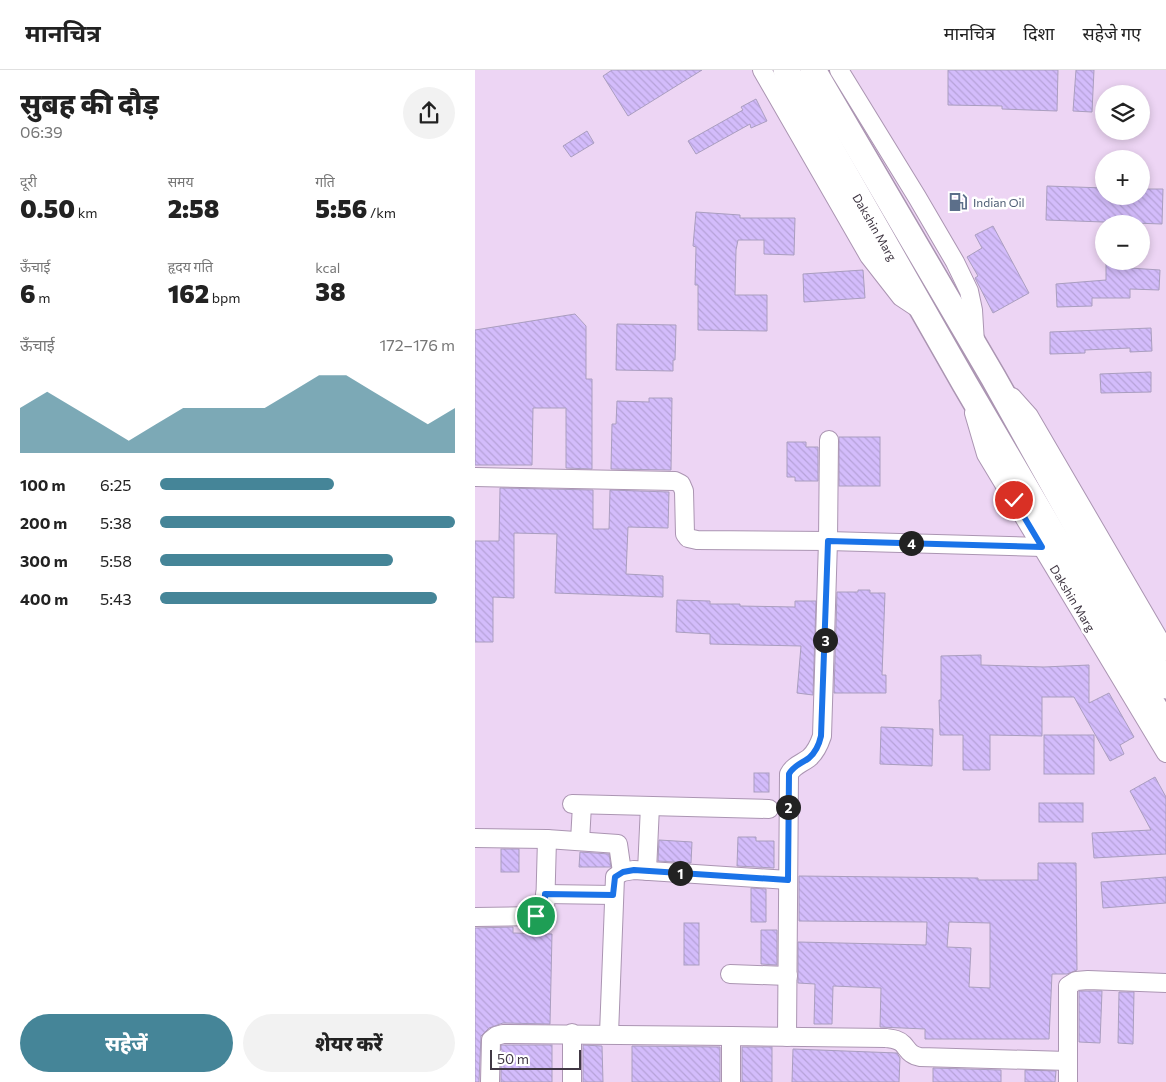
<!DOCTYPE html>
<html lang="hi">
<head>
<meta charset="utf-8">
<style>
  :root { --surface:#fff; --page:#f2f2f2; --text:#222; --muted:#767676; --line:#e0e0e0; --accent:#458598 }
  body { margin:0; font-family:Commissioner,"Noto Sans Devanagari",sans-serif; background:var(--page); color:var(--text); height:100vh; display:flex; flex-direction:column; font-size:19px; white-space:nowrap }
  * { box-sizing:border-box; margin:0 }
  p { font-size:16px; color:var(--muted) }
  .icon { flex:none; width:28px; height:28px; fill:none; stroke:currentColor; stroke-width:2; stroke-linecap:round; stroke-linejoin:round }
  .map { position:relative; flex:1; overflow:hidden }
  .sheet { display:flex; flex-direction:column; background:var(--surface); width:475px }
  .sheet>* { flex:none }
  .fabs { position:absolute; left:620px; top:15px; display:grid; gap:10px }
  .fabs a { display:grid; place-items:center; width:55px; height:55px; border-radius:50%; background:var(--surface); box-shadow:0 2px 8px #0003; font-size:25px }
  .scale { position:absolute; left:15px; bottom:12px; width:91px; box-sizing:border-box; padding-left:5px; border:2px solid #413844; border-top:0; font-size:14px; line-height:18px; white-space:nowrap; color:#413844; -webkit-text-stroke:4px #fff; paint-order:stroke }
  .pin { position:absolute; display:grid; place-items:center; width:42px; height:42px; color:#fff; margin:-21px; border:2px solid #fff; border-radius:50%; box-shadow:0 1px 5px #0007 }
  .km { position:absolute; width:25px; height:25px; margin:-12px; border-radius:50%; background:#222; color:#fff; font-size:14px; line-height:25px; text-align:center }
  .round { display:grid; place-items:center; flex:none; width:52px; height:52px; border-radius:26px; background:var(--page) }
  .overview { display:flex; align-items:center; justify-content:space-between; height:85px; padding:0 20px }
  h1 { font-size:28px; font-weight:800; line-height:38px }
  .metrics { display:grid; grid-template-columns:repeat(3,1fr); gap:8px; height:85px; padding:5px 20px }
  .metrics div { display:grid; align-content:center }
  .metrics b { font-size:25px; font-weight:800 }
  .metrics small { font-size:14px; font-weight:400 }
  .metrics p { font-size:14px }
  .chart { height:140px; padding:10px 20px }
  .chart p { display:flex; justify-content:space-between }
  .chart svg { width:100%; height:90px; margin-top:5px; fill:var(--accent); opacity:.7 }
  .cta { display:flex; gap:10px; margin-top:auto; padding:10px 20px }
  .cta a { flex:1; height:58px; border-radius:30px; background:var(--accent); color:#fff; font-size:20px; font-weight:800; line-height:58px; text-align:center }
  .cta a+a { background:var(--page); color:var(--text) }
  ul { padding:0 20px; list-style:none; font-size:16px }
  li { display:grid; grid-template-columns:80px 60px 1fr; align-items:center; height:38px }
  li i { height:12px; border-radius:6px; background:var(--accent) }
  header { display:flex; align-items:center; gap:30px; box-sizing:border-box; height:70px; padding:0 25px; background:var(--surface); border-bottom:1px solid var(--line) }
  header strong { font-size:24px }
  nav { display:flex; gap:28px; margin-inline-start:auto; font-size:18px }
  main { display:flex; flex:1; min-height:0 }
  .map>svg:first-child { display:block }
  .building { fill:url(#building-back-hatch); stroke:#aa9ebf; fill-rule:evenodd }
  .lines { fill:none; stroke-linecap:round; stroke-linejoin:round }
  .minor-casing { stroke:#ab95b2; stroke-width:20 }
  .highway-casing { stroke:#ab95b2; stroke-width:28 }
  .minor { stroke:#fff; stroke-width:18 }
  .highway { stroke:#fff; stroke-width:25 }
  .route-casing { stroke:#fff; stroke-width:10 }
  .route { stroke:#1a73e8; stroke-width:6 }
  .labels { text-anchor:middle; dominant-baseline:central; stroke-width:5; stroke-linejoin:round; paint-order:stroke }
  .service-label { font-size:12px; fill:#4e5e75; stroke:#fff; text-anchor:start }
  .street-label { font-size:12px; fill:#413844; stroke:#fff }
</style>
</head>
<body>
<header>
<strong>मानचित्र</strong>
<nav><a>मानचित्र</a><a>दिशा</a><a>सहेजे गए</a></nav>
</header>
<main>
<section class="sheet">
<div class="overview"><div><h1>सुबह की दौड़</h1><p>06:39</p></div><a class="round"><svg class="icon" aria-label="share" viewBox="0 0 24 24"><path d="M12 15V3M7 8l5-5 5 5M5 13v7h14v-7"/></svg></a></div>
<div class="metrics">
<div><p>दूरी</p><b>0.50<small> km</small></b></div>
<div><p>समय</p><b>2:58</b></div>
<div><p>गति</p><b>5:56<small> /km</small></b></div>
</div>
<div class="metrics">
<div><p>ऊँचाई</p><b>6<small> m</small></b></div>
<div><p>हृदय गति</p><b>162<small> bpm</small></b></div>
<div><p>kcal</p><b>38</b></div>
</div>
<div class="chart"><p><span>ऊँचाई</span>172–176 m</p>
<svg viewBox="0 0 160 44" preserveAspectRatio="none"><path d="M0 44V22L10 14L20 22L30 30L40 38L50 30L60 22L70 22L80 22L90 22L100 14L110 6L120 6L130 14L140 22L150 30L160 22V44z"/></svg>
</div>
<ul>
<li><b>100 m</b>6:25<i style="width:59%"></i></li>
<li><b>200 m</b>5:38<i style="width:100%"></i></li>
<li><b>300 m</b>5:58<i style="width:79%"></i></li>
<li><b>400 m</b>5:43<i style="width:94%"></i></li>
</ul>
<div class="cta"><a>सहेजें</a><a>शेयर करें</a></div>
</section>
<div class="map">
<svg width="691" height="1012" viewBox="0 0 691 1012">
  <defs>
    <pattern id="building-back-hatch" width="6" height="6" patternUnits="userSpaceOnUse" patternTransform="scale(1.25)"><rect width="6" height="6" fill="#d3bcfb"/><path d="M-1 5l2 2M0 0l6 6M5-1l2 2" fill="none" stroke="#b6a2d8"/></pattern>
  </defs>
  <rect width="100%" height="100%" fill="#edd5f4"/>
  <g class="building">
    <path d="M 137,0 L 227,0 L 153,46 L 128,6 Z"/>
    <path d="M 473,0 L 583,0 L 582,41 L 527,39 L 527,36 L 473,35 Z"/>
    <path d="M 601,0 L 619,0 L 617,42 L 598,41 Z"/>
    <path d="M 281,29 L 292,51 L 276,58 L 275,54 L 221,84 L 213,71 L 268,40 L 266,37 Z"/>
    <path d="M 112,61 L 119,73 L 96,87 L 88,76 Z"/>
    <path d="M 572,116 L 629,118 L 629,126 L 666,126 L 666,119 L 688,119 L 687,154 L 571,150 Z"/>
    <path d="M 221,142 L 265,145 L 265,148 L 320,148 L 319,185 L 289,184 L 289,170 L 263,170 L 261,180 L 260,225 L 292,225 L 292,261 L 223,260 L 223,215 L 220,215 L 221,177 L 218,176 Z"/>
    <path d="M 518,156 L 554,223 L 518,243 L 500,208 L 503,206 L 492,187 L 507,178 L 500,165 Z"/>
    <path d="M 631,191 L 655,191 L 655,198 L 685,200 L 684,220 L 655,219 L 655,228 L 617,228 L 617,236 L 582,237 L 581,214 L 631,210 Z"/>
    <path d="M 388,200 L 390,228 L 329,232 L 328,204 Z"/>
    <path d="M 100,244 L 111,256 L 111,309 L 117,309 L 117,399 L 91,398 L 91,338 L 58,338 L 57,395 L 0,395 L 0,260 Z"/>
    <path d="M 142,254 L 201,255 L 200,290 L 198,290 L 198,301 L 141,300 Z"/>
    <path d="M 676,258 L 677,281 L 655,282 L 655,278 L 610,280 L 610,283 L 575,284 L 575,262 Z"/>
    <path d="M 676,302 L 676,322 L 626,323 L 625,304 Z"/>
    <path d="M 174,328 L 197,328 L 196,400 L 136,399 L 137,354 L 141,354 L 142,331 L 174,332 Z"/>
    <rect x="364" y="367" width="41" height="49"/>
    <path d="M 312,372 L 331,372 L 331,377 L 343,377 L 343,411 L 320,411 L 320,407 L 312,407 Z"/>
    <path d="M 25,418 L 118,420 L 118,459 L 134,459 L 135,420 L 194,422 L 193,458 L 153,457 L 151,504 L 188,506 L 188,527 L 80,523 L 82,464 L 39,463 L 39,528 L 18,527 L 18,572 L 0,572 L 0,471 L 24,471 Z"/>
    <path d="M 383,520 L 395,520 L 395,523 L 410,523 L 407,605 L 411,605 L 411,623 L 359,623 L 362,522 L 383,522 Z"/>
    <path d="M 202,530 L 235,531 L 235,534 L 265,534 L 265,536 L 320,537 L 320,531 L 341,531 L 338,625 L 322,623 L 326,576 L 235,574 L 235,564 L 201,562 Z"/>
    <path d="M 506,585 L 506,595 L 569,597 L 614,595 L 614,633 L 634,623 L 659,667 L 645,675 L 649,684 L 635,691 L 599,627 L 567,627 L 567,666 L 515,665 L 515,700 L 488,700 L 488,665 L 465,665 L 464,630 L 466,630 L 466,586 Z"/>
    <path d="M 406,657 L 458,659 L 457,696 L 405,694 Z"/>
    <rect x="569" y="665" width="50" height="39"/>
    <rect x="279" y="703" width="15" height="19"/>
    <path d="M 680,707 L 691,727 L 691,784 L 619,788 L 617,763 L 676,760 L 655,721 Z"/>
    <rect x="564" y="733" width="44" height="19"/>
    <path d="M 263,767 L 281,767 L 281,771 L 299,771 L 299,798 L 262,796 Z"/>
    <path d="M 184,770 L 217,772 L 216,793 L 183,791 Z"/>
    <rect x="26" y="779" width="18" height="23"/>
    <path d="M 105,782 L 134,784 L 136,797 L 104,797 Z"/>
    <path d="M 563,793 L 601,793 L 602,900 L 592,904 L 577,904 L 574,969 L 450,969 L 450,959 L 405,957 L 406,918 L 358,916 L 357,954 L 339,954 L 340,914 L 323,913 L 323,872 L 451,875 L 452,852 L 324,851 L 324,806 L 503,808 L 503,810 L 563,810 ZM 474,852 L 515,853 L 515,918 L 494,917 L 496,878 L 472,877 Z"/>
    <path d="M 691,807 L 691,833 L 628,838 L 626,812 Z"/>
    <path d="M 276,818 L 291,819 L 291,852 L 276,852 Z"/>
    <rect x="209" y="853" width="15" height="42"/>
    <path d="M 38,857 L 38,863 L 77,864 L 75,954 L 28,953 L 14,958 L 6,966 L 4,1012 L 0,1012 L 0,858 Z"/>
    <path d="M 286,860 L 302,860 L 302,895 L 286,894 Z"/>
    <path d="M 604,921 L 627,921 L 625,973 L 604,972 Z"/>
    <path d="M 644,922 L 659,922 L 658,974 L 643,973 Z"/>
    <rect x="26" y="975" width="51" height="37"/>
    <path d="M 108,975 L 127,976 L 128,1012 L 108,1012 Z"/>
    <path d="M 157,976 L 245,977 L 245,1012 L 157,1012 Z"/>
    <rect x="267" y="977" width="30" height="35"/>
    <path d="M 318,979 L 422,983 L 425,988 L 424,1012 L 317,1012 Z"/>
    <path d="M 458,998 L 526,1000 L 526,1012 L 458,1012 Z"/>
    <path d="M 550,1000 L 581,1001 L 580,1012 L 550,1012 Z"/>
  </g>
  <g class="lines">
    <g class="minor-casing">
      <g id="minor">
        <path d="M 287,0 L 394,186 L 426,227 L 444,239"/>
        <path d="M 364,0 L 442,127 L 480,192 L 494,221 L 498,240 L 500,273"/>
        <path d="M 537,327 L 554,346 L 691,581"/>
        <path d="M 499,343 L 511,384 L 691,683"/>
        <path d="M 0,407 L 200,411 L 206,414 L 209,421 L 210,464 L 213,468 L 222,470 L 353,471 L 567,477"/>
        <path d="M 97,734 L 294,739"/>
        <path d="M 0,768 L 72,769 L 143,774 L 147,802"/>
        <path d="M 105,771 L 107,735"/>
        <path d="M 172,801 L 175,736"/>
        <path d="M 70,824 L 139,825"/>
        <path d="M 0,847 L 61,846 L 70,843 L 72,769"/>
        <path d="M 255,904 L 313,906"/>
        <path d="M 97,963 L 97,1012"/>
        <path d="M 134,964 L 140,807 L 147,802 L 159,800 L 313,810"/>
        <path d="M 312,967 L 314,704 C 319,695 326,694 334,688 C 341,682 344,675 347,666 L 353,471 L 354,370"/>
        <path d="M 15,1012 L 16,970 L 21,966 L 28,964 L 256,966"/>
        <path d="M 256,1012 L 256,966 L 411,968 C 417,969 423,969 428,974 C 434,981 435,985 445,987 L 593,991"/>
        <path d="M 593,1012 L 593,916 L 601,911 L 613,910 L 691,913"/>
      </g>
    </g>
    <g class="highway-casing">
      <g id="highway">
        <path d="M 311,0 L 490,314 L 691,657"/>
        <path d="M 338,0 L 518,307 L 691,616"/>
      </g>
    </g>
    <use href="#minor" class="minor"/>
    <use href="#highway" class="highway"/>
  </g>
  <g class="lines">
    <g class="route-casing">
      <path id="route" d="M 61,846 L 70,843 L 70,824 L 138,825 L 140,807 L 148,802 L 159,800 L 313,810 L 314,704 C 319,695 326,694 334,688 C 341,682 344,675 346,666 L 353,471 L 567,477 L 539,430"/>
    </g>
    <use href="#route" class="route"/>
  </g>
  <defs>
    <g id="fuel-bare" transform="scale(1.5)"><path d="M-5.5-6h7V0h2V4h1.3V-2.5L3-4.5l.8-.8L6-3V5H2.5V1h-1V6h-7ZM-4.2-4.7v3.2H.2V-4.7Z" fill="#5c6f8a" stroke="#fff" stroke-width="2.5" paint-order="stroke"/></g>
  </defs>
  <g fill-rule="evenodd">
    <use href="#fuel-bare" x="483" y="132"/>
  </g>
  <g class="labels">
    <g class="service-label">
      <text x="498" y="132">Indian Oil</text>
    </g>
    <g class="street-label">
      <text transform="translate(400 157) rotate(60)">Dakshin Marg</text>
      <text transform="translate(598 528) rotate(59)">Dakshin Marg</text>
    </g>
  </g>
</svg>
<div class="fabs">
<a><svg class="icon" aria-label="layers" viewBox="0 0 24 24"><path d="M12 4l9 5-9 5-9-5zM3 14l9 5 9-5"/></svg></a>
<a>+</a>
<a>−</a>
</div>
<div class="scale">50 m</div>
<div class="pin" style="left:61px;top:846px;background:#1e9e55"><svg class="icon" aria-label="arrive" viewBox="0 0 24 24"><path d="M6 21V4h12l-3 4 3 4H6"/></svg></div>
<div class="pin" style="left:539px;top:430px;background:#d93025"><svg class="icon" aria-label="check" viewBox="0 0 24 24"><path d="M5 12l5 5 9-10"/></svg></div>
<b class="km" style="left:205px;top:803px">1</b>
<b class="km" style="left:313px;top:737px">2</b>
<b class="km" style="left:350px;top:570px">3</b>
<b class="km" style="left:436px;top:473px">4</b>
</div>
</main>
</body>
</html>
